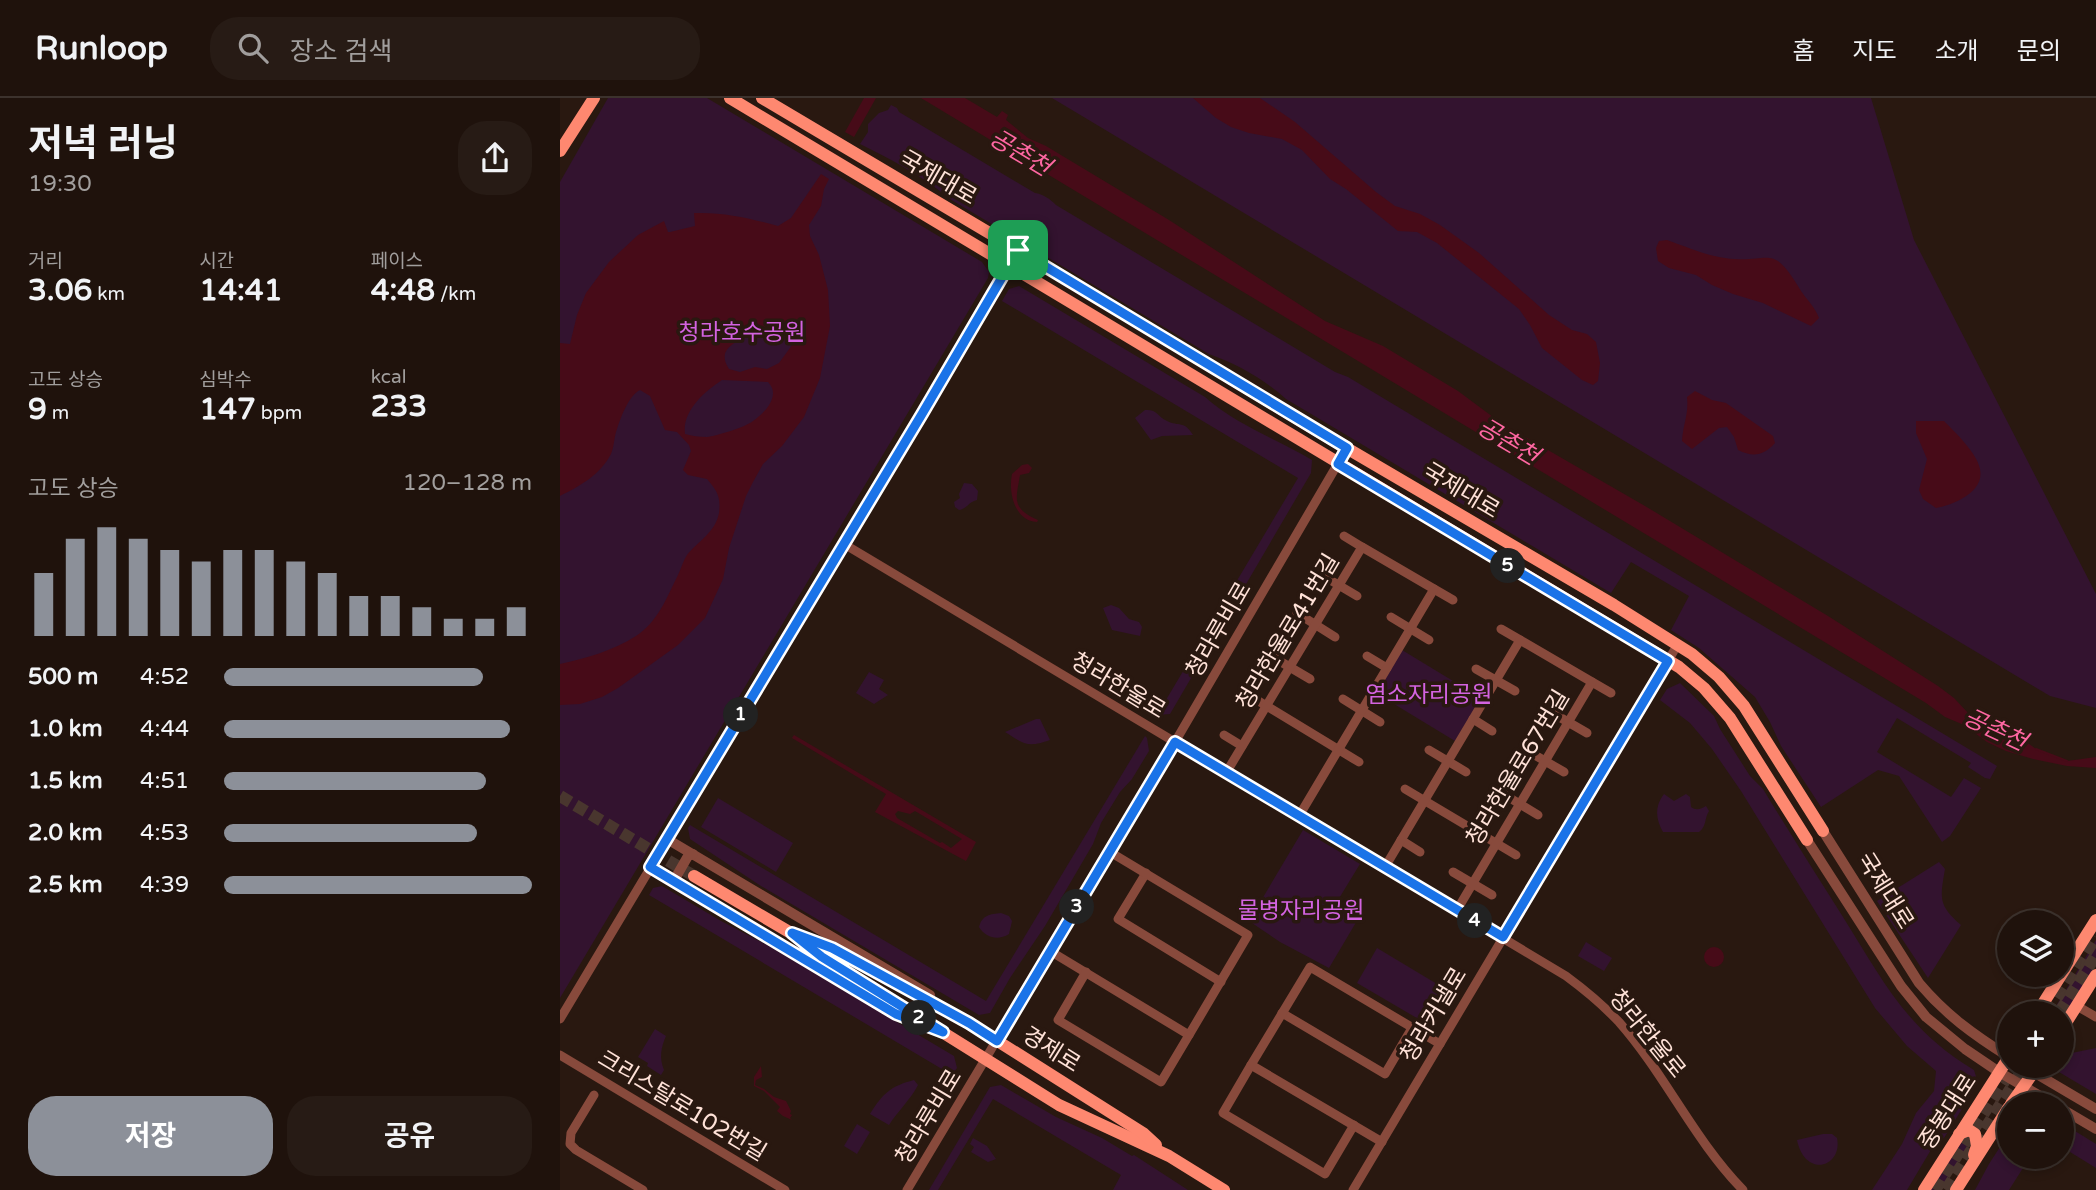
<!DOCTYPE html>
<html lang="ko">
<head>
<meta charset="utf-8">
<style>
  :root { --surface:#1f120c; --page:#271b15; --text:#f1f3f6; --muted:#a19e9d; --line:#3c322d; --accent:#8c9099 }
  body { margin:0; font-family:"Varela Round","Noto Sans KR",sans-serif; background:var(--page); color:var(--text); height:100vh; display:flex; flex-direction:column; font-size:26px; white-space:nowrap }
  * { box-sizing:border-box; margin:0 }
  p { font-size:23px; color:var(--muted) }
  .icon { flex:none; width:38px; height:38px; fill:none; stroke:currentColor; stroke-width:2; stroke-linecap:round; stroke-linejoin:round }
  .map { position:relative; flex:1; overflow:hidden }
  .drawer { display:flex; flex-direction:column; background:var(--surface); width:560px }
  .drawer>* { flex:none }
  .buttons { position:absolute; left:1437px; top:812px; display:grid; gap:14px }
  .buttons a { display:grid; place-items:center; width:77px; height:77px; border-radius:50%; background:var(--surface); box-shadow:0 4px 10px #0003,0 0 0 2px var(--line); font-size:35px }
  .pin { position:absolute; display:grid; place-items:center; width:60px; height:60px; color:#fff; margin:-30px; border-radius:14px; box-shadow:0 4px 10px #0006 }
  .km { position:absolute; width:35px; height:35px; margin:-18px; border-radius:50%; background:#222; color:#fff; font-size:19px; line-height:35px; text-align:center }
  .round { display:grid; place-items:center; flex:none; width:74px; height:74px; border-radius:28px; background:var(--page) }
  .overview { display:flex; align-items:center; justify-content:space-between; height:119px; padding:0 28px }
  h1 { font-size:38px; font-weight:700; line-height:52px }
  .figures { display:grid; grid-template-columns:repeat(3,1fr); gap:10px; height:119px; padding:7px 28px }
  .figures div { display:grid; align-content:center }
  .figures b { font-size:30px; font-weight:700 }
  .figures small { font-size:19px; font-weight:400 }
  .figures p { font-size:19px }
  .chart { height:196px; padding:14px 28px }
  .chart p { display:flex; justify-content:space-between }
  .chart svg { width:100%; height:126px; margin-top:7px; stroke:var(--accent); stroke-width:6 }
  .action { display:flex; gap:14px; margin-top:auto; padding:14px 28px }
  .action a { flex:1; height:80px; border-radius:28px; background:var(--accent); color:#fff; font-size:28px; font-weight:700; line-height:80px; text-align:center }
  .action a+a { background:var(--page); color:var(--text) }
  ul { padding:0 28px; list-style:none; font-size:23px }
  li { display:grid; grid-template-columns:112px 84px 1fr; align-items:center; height:52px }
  li i { height:18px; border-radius:9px; background:var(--accent) }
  header { display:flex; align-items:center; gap:42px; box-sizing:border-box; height:98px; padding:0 35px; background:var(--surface); border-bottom:2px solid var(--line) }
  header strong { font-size:33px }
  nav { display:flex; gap:38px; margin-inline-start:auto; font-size:24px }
  .search { width:490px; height:63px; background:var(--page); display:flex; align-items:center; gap:18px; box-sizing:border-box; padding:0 24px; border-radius:28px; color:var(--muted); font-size:26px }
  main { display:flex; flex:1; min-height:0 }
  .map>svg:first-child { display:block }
  .green { fill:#33132f }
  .water { fill:#470b18; fill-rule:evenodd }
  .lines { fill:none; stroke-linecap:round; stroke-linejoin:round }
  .stream { stroke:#470b18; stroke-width:2 }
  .secondary-tunnel { stroke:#49362e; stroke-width:12; stroke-dasharray:12 6; stroke-linecap:butt }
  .minor { stroke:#884a3c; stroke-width:9 }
  .tertiary { stroke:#884a3c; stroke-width:10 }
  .secondary { stroke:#fe8870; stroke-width:12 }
  .route-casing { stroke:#fff; stroke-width:14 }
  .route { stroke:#1a73e8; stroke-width:9 }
  .labels { text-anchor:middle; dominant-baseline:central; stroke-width:7; stroke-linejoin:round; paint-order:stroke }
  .street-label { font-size:23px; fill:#ffe2d8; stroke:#291810 }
  .park-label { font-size:23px; fill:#d363e0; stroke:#291810 }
  .water-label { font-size:24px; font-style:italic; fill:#fe67a2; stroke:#291810 }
</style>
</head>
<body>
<header>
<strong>Runloop</strong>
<div class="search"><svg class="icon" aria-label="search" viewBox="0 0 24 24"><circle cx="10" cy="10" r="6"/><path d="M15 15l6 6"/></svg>장소 검색</div>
<nav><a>홈</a><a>지도</a><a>소개</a><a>문의</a></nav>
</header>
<main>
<section class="drawer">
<div class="overview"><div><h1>저녁 러닝</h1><p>19:30</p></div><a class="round"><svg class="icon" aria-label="share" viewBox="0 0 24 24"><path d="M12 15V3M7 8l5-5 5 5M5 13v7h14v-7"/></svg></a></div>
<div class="figures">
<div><p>거리</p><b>3.06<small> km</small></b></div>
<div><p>시간</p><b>14:41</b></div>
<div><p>페이스</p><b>4:48<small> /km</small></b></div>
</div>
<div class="figures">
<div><p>고도 상승</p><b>9<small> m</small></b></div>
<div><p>심박수</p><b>147<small> bpm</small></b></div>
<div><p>kcal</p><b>233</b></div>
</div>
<div class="chart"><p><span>고도 상승</span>120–128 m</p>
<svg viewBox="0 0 160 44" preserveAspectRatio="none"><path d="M5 44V22M15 44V10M25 44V6M35 44V10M45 44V14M55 44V18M65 44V14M75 44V14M85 44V18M95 44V22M105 44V30M115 44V30M125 44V34M135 44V38M145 44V38M155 44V34"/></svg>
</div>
<ul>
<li><b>500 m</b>4:52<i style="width:84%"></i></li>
<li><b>1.0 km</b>4:44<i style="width:93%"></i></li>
<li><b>1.5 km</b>4:51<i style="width:85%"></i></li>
<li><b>2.0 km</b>4:53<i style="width:82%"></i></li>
<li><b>2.5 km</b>4:39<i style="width:100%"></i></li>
</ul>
<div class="action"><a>저장</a><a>공유</a></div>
</section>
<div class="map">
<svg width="1536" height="1092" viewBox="0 0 1536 1092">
  <rect width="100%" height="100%" fill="#291810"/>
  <g class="green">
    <path d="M 48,0 L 147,0 L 422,164 L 429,174 L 428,180 L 0,900 L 0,84 Z"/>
    <path d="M 492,0 L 1311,0 L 1354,142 L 1536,496 L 1536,610 L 1490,598 Z"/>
    <path d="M 331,7 L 337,10 L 339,14 L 475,95 C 483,96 490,101 496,107 L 775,274 L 788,279 L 1437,668 L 1430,681 L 1425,680 L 1408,669 L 1411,665 L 1337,620 L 1317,654 L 1391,699 L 1404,680 L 1421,690 L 1390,738 L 1382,744 L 1339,678 L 1318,672 L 1261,709 L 1221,648 L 1210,624 L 1195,599 L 1139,550 L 1111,532 L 1129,498 L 1071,464 L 1051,495 L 726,301 C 704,281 677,266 649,256 L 390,101 C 363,78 332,62 300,46 L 308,34 L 308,26 L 319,15 L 328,12 Z"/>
    <path d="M 459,188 L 645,299 C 677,327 716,341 752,362 L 751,375 L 610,616 L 597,617 L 738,380 L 442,203 L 449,191 Z"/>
    <path d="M 585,312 C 597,311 597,318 607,323 C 619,329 624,322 633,337 L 602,338 L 591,342 L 575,320 Z"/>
    <path d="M 404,385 L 412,386 L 418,393 L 417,402 C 408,404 407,411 399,412 L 395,409 L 394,404 L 400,400 L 399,396 Z"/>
    <path d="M 551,507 L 559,510 L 569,521 L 579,524 L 582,529 L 580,538 L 552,532 L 543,510 Z"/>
    <path d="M 842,552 L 921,600 L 895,643 L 816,595 Z"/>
    <path d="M 309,574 L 324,582 L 319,591 L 328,597 L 314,606 L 296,595 Z"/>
    <path d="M 1120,585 L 1154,618 L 1160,631 L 1190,678 L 1203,691 C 1229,734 1256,776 1283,819 C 1323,883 1347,932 1414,972 L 1418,985 L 1384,1040 L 1375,1045 L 1347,1092 L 1312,1092 L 1342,1046 L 1356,1015 L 1374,993 L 1376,973 L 1347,948 L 1315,910 L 1181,693 L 1152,651 L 1130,625 L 1100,602 L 1107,591 Z"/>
    <path d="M 476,621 L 480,621 L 490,642 C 468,650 464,646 445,634 Z"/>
    <path d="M 585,638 L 587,640 L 589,653 L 572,681 L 560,694 L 541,725 L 533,746 L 485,828 L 450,880 L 430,915 L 419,917 L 201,788 L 130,741 L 128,730 L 130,727 L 426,903 Z"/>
    <path d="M 1104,696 L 1114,703 L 1126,696 L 1130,699 L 1131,709 C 1136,713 1141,711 1146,708 L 1149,713 C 1144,721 1147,728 1139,734 L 1103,734 C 1096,721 1094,709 1104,696 Z"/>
    <path d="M 158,700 L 233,745 L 216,774 L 141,729 Z"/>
    <path d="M 743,732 L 800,766 L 778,802 L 801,816 L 769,870 L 720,844 L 689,823 Z"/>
    <path d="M 1379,764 L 1385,771 C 1380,800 1378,807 1401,827 L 1368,880 L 1317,803 Z"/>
    <path d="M 102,788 L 161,823 L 207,847 L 394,958 L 397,970 L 392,977 L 89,797 L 93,790 Z"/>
    <path d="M 441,815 L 449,818 L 452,823 L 449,836 C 438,843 426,840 419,829 C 422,817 430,816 441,815 Z"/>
    <path d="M 1536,842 L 1536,867 L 1506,914 L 1503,917 L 1496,915 L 1496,908 Z"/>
    <path d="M 1026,844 L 1052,860 L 1044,873 L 1018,858 Z"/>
    <path d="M 817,850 L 887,892 L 867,926 L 797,885 Z"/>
    <path d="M 95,931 L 106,938 C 101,949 99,960 104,972 L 101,977 L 87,968 L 88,965 L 78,959 Z"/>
    <path d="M 1536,950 L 1536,996 L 1499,974 L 1498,968 L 1502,968 L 1502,957 Z"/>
    <path d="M 354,982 L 358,987 C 351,1001 338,1013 329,1027 L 310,1016 C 323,995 331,988 354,982 Z"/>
    <path d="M 441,987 L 496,1019 L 542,1040 L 572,1058 L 574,1057 L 628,1092 L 553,1092 L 561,1077 L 433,1001 L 378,1092 L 369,1092 L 430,989 Z"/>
    <path d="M 1502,1025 L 1536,1046 L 1536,1070 L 1502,1049 Z"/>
    <path d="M 297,1026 L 310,1034 L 297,1056 L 284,1048 Z"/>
    <path d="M 1449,1035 L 1449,1059 L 1470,1059 L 1449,1092 L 1415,1092 L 1429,1066 Z"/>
    <path d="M 1263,1036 L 1272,1036 L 1277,1040 C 1283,1069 1245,1081 1237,1042 Z"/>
    <path d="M 413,1040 L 427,1048 L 436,1061 L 428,1064 L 411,1054 L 414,1049 L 410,1046 Z"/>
    <path d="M 1404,1041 L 1409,1043 L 1409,1047 L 1381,1092 L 1370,1092 Z"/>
  </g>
  <g class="water">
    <path d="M 304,0 L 316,0 L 294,39 L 285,34 Z"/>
    <path d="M 361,0 L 405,0 L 437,19 L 442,13 L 448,17 L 446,22 L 468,40 L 486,48 L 609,122 L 765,223 L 823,248 L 898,293 L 941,325 L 1085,408 L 1268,518 L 1378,588 L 1394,600 L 1409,616 L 1454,635 L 1476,651 L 1507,663 L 1536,659 L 1536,670 L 1507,668 L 1473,661 L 1446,653 L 1427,644 L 1404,627 L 1385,619 L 1366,605 Z"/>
    <path d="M 633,0 L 700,0 L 735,24 L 816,94 L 835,108 L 860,116 L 880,127 L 919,155 L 989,217 L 1012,232 L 1027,236 L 1036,244 L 1040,265 L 1038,283 L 1033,287 L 1022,282 L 982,250 L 970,227 L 959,211 L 877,145 L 857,134 L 838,133 L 786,91 L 770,81 L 742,52 L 722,41 L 689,35 L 671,29 L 656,20 Z"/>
    <path d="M 261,76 L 269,81 L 264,91 L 261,108 L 249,127 L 250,138 L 259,157 L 268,192 L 270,228 L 260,280 L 244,319 L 222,348 L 203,366 L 193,384 L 186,398 L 169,450 L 163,481 L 145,520 L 118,547 L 58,590 L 42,599 L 20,606 L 0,607 L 0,566 C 26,560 53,553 76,538 C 98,524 107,499 118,477 C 121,471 123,463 127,457 C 139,442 155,435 159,415 C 161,398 157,393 147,381 L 128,377 L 123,372 L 131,353 L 129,347 L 117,334 L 105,332 L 90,298 L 80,292 C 68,298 60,321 56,334 C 54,341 54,349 51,356 C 40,377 20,388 0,398 L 0,245 L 10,246 L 17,217 L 26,195 L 49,164 L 78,137 L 104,123 L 108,134 L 110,134 L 135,128 L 134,115 C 165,114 188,120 218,128 L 231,120 ZM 214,228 L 234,238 L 235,243 L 219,265 L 207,271 L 195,269 L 180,274 L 169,271 C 155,250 178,243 193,236 C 200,233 206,230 214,228 ZM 162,282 L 208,284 C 221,297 206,314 193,323 C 186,329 156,338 147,339 C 139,339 132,338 125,336 C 122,313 144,294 162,282 Z"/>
    <path d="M 1107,142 C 1127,149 1144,157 1165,160 C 1211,167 1211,142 1241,193 C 1247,202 1255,209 1259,220 L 1251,228 L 1203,205 L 1173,196 L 1152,187 L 1136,177 L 1109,170 L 1098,163 L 1096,150 L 1099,143 Z"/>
    <path d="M 1135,293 L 1152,302 L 1166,305 L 1213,338 L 1215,345 C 1204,357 1194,360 1178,352 L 1174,339 L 1167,329 L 1159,330 L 1132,351 L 1122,343 C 1123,326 1129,316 1127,299 Z"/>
    <path d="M 1356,323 L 1384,323 C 1395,334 1417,355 1420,371 C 1425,394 1393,407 1376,410 L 1363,401 L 1359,392 L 1367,361 L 1356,335 Z"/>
    <path d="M 468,366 L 472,370 L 469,375 L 460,377 C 456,402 451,410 478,422 L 477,424 C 455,423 448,395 452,376 L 462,367 Z"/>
    <path d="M 234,637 L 416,744 L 406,763 L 315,714 L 326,696 L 232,640 ZM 338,713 L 350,716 L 355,713 L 402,741 L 391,750 L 382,744 L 380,745 L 337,720 L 335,716 Z"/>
    <circle cx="1154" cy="859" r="10"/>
    <path d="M 201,968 L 202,979 L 196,982 L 195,987 L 204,991 L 214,999 L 226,1003 L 231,1013 L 230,1016 L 232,1017 L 230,1020 L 232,1022 L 223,1018 L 217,1013 L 220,1009 L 204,993 L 194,988 L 194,979 Z"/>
  </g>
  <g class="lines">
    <path class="stream" d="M 1476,651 L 1507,663"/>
    <g class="secondary-tunnel">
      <path d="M 0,698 L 134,778"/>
      <path d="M 1487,915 L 1536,839"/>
      <path d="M 1499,915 L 1536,857"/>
      <path d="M 1375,1092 L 1454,968"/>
      <path d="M 1386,1092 L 1465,968"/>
    </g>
    <g class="minor">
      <path d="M 784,438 L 802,449"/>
      <path d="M 284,446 L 1006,878 C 1025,892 1043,907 1059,924 C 1105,976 1134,1042 1183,1092"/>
      <path d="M 760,476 L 797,498"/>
      <path d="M 874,491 L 893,502"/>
      <path d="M 737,515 L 775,539"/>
      <path d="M 831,519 L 869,542"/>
      <path d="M 941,531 L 960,542"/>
      <path d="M 711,558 L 750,581"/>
      <path d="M 807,558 L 827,570"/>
      <path d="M 916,571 L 955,593"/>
      <path d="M 1032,584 L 1051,595"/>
      <path d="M 687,596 L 799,664"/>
      <path d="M 783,601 L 820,624"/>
      <path d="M 989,613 L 1027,635"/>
      <path d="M 913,621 L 932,633"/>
      <path d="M 664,637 L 682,648"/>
      <path d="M 869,652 L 906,674"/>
      <path d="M 966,652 L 1004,674"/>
      <path d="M 666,675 L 802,449 L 874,491 L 739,718"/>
      <path d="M 845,691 L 956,757"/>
      <path d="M 940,694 L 978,717"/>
      <path d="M 841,742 L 860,754"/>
      <path d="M 825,769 L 960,542 L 1032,584 L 897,812"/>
      <path d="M 893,774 L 932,797"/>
      <path d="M 586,775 L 558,821 L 661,884"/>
      <path d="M 490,853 L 629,937 L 688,837 L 550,754"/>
      <path d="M 526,874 L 498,922 L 601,984 L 629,937"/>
      <path d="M 1517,908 L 1536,919"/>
      <path d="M 722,915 L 825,976 L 852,930"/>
      <path d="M 0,921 L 362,316 L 458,152"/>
      <path d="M 0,957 L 225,1092"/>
      <path d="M 691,967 L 663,1015 L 765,1076 L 794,1027"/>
      <path d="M 34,997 L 11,1035 L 10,1046 L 16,1052 L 83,1092"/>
      <path d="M 822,1044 L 691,967 L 750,869 L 880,946"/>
      <path d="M 347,1092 L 615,644 L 787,350"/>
      <path d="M 793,1092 L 1118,546"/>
    </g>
    <g class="tertiary">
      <path d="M 1263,733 L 1359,885 C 1386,917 1414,937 1449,959"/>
      <path d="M 107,741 L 370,897"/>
      <path d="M 1247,742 L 1341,888 L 1366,919 L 1405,951 L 1439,974 L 1494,1006"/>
      <path d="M 90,769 L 336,916 L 360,925"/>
      <path d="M 118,786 L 116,779 L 128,758 L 133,756"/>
      <path d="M 1463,968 L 1536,1011"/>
      <path d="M 1502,1011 L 1536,1031"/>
    </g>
    <g class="secondary">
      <path d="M 170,0 L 1119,569 L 1144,590 L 1170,620 L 1247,742"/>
      <path d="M 202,0 L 458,152 L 766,338 L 1054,507 L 1132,556 L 1159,579 L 1184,608 L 1263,733"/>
      <path d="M 0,53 L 34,0"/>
      <path d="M 134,778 L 231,835 L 262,859 L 499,1007 L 609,1058 L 664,1092"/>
      <path d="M 245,840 L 272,850 L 409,925 L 583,1035 L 596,1047"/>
      <path d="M 1477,915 L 1536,822"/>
      <path d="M 1502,931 L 1536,877"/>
      <path d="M 1451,1006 L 1478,968"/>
      <path d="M 1399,1036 L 1409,1032 L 1415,1036 L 1417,1048 L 1414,1057"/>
      <path d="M 1364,1092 L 1449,959"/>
      <path d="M 1396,1092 L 1449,1009"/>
    </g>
  </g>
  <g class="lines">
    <g class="route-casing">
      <path id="route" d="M 458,152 L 787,350 L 778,366 L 1108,563 L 943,839 L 615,644 L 437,943 L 409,925 L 272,850 L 232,835 L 262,859 L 383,934 L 336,916 L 90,769 L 362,316 Z"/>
    </g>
    <use href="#route" class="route"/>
  </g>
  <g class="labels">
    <g class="street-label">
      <text transform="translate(378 80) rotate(30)">국제대로</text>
      <text transform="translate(901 393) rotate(31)">국제대로</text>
      <text transform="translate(659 532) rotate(-60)">청라루비로</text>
      <text transform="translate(728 534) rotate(-59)">청라한울로41번길</text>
      <text transform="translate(558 588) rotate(31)">청라한울로</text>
      <text transform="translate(958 670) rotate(-59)">청라한울로67번길</text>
      <text transform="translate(1325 793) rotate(58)">국제대로</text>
      <text transform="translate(874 917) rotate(-59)">청라커낼로</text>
      <text transform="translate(1087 936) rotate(51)">청라한울로</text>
      <text transform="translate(491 952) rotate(32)">경제로</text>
      <text transform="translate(122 1008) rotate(31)">크리스탈로102번길</text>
      <text transform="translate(1388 1014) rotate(-57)">중봉대로</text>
      <text transform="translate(369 1019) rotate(-59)">청라루비로</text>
    </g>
    <g class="park-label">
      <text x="182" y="235">청라호수공원</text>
      <text x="869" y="597">염소자리공원</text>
      <text x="741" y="813">물병자리공원</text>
    </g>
    <g class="water-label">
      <text transform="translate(460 55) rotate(31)">공촌천</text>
      <text transform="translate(948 344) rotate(31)">공촌천</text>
      <text transform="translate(1435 632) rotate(25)">공촌천</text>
    </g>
  </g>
</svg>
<div class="buttons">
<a><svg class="icon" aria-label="layers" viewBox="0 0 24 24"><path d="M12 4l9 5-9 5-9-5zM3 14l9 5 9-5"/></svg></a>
<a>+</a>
<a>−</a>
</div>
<div class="pin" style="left:458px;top:152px;background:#1e9e55"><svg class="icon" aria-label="arrive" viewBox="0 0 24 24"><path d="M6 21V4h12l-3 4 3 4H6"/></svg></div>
<b class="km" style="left:181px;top:617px">1</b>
<b class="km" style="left:359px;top:920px">2</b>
<b class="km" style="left:517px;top:809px">3</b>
<b class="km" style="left:915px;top:823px">4</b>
<b class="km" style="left:948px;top:468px">5</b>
</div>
</main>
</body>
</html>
